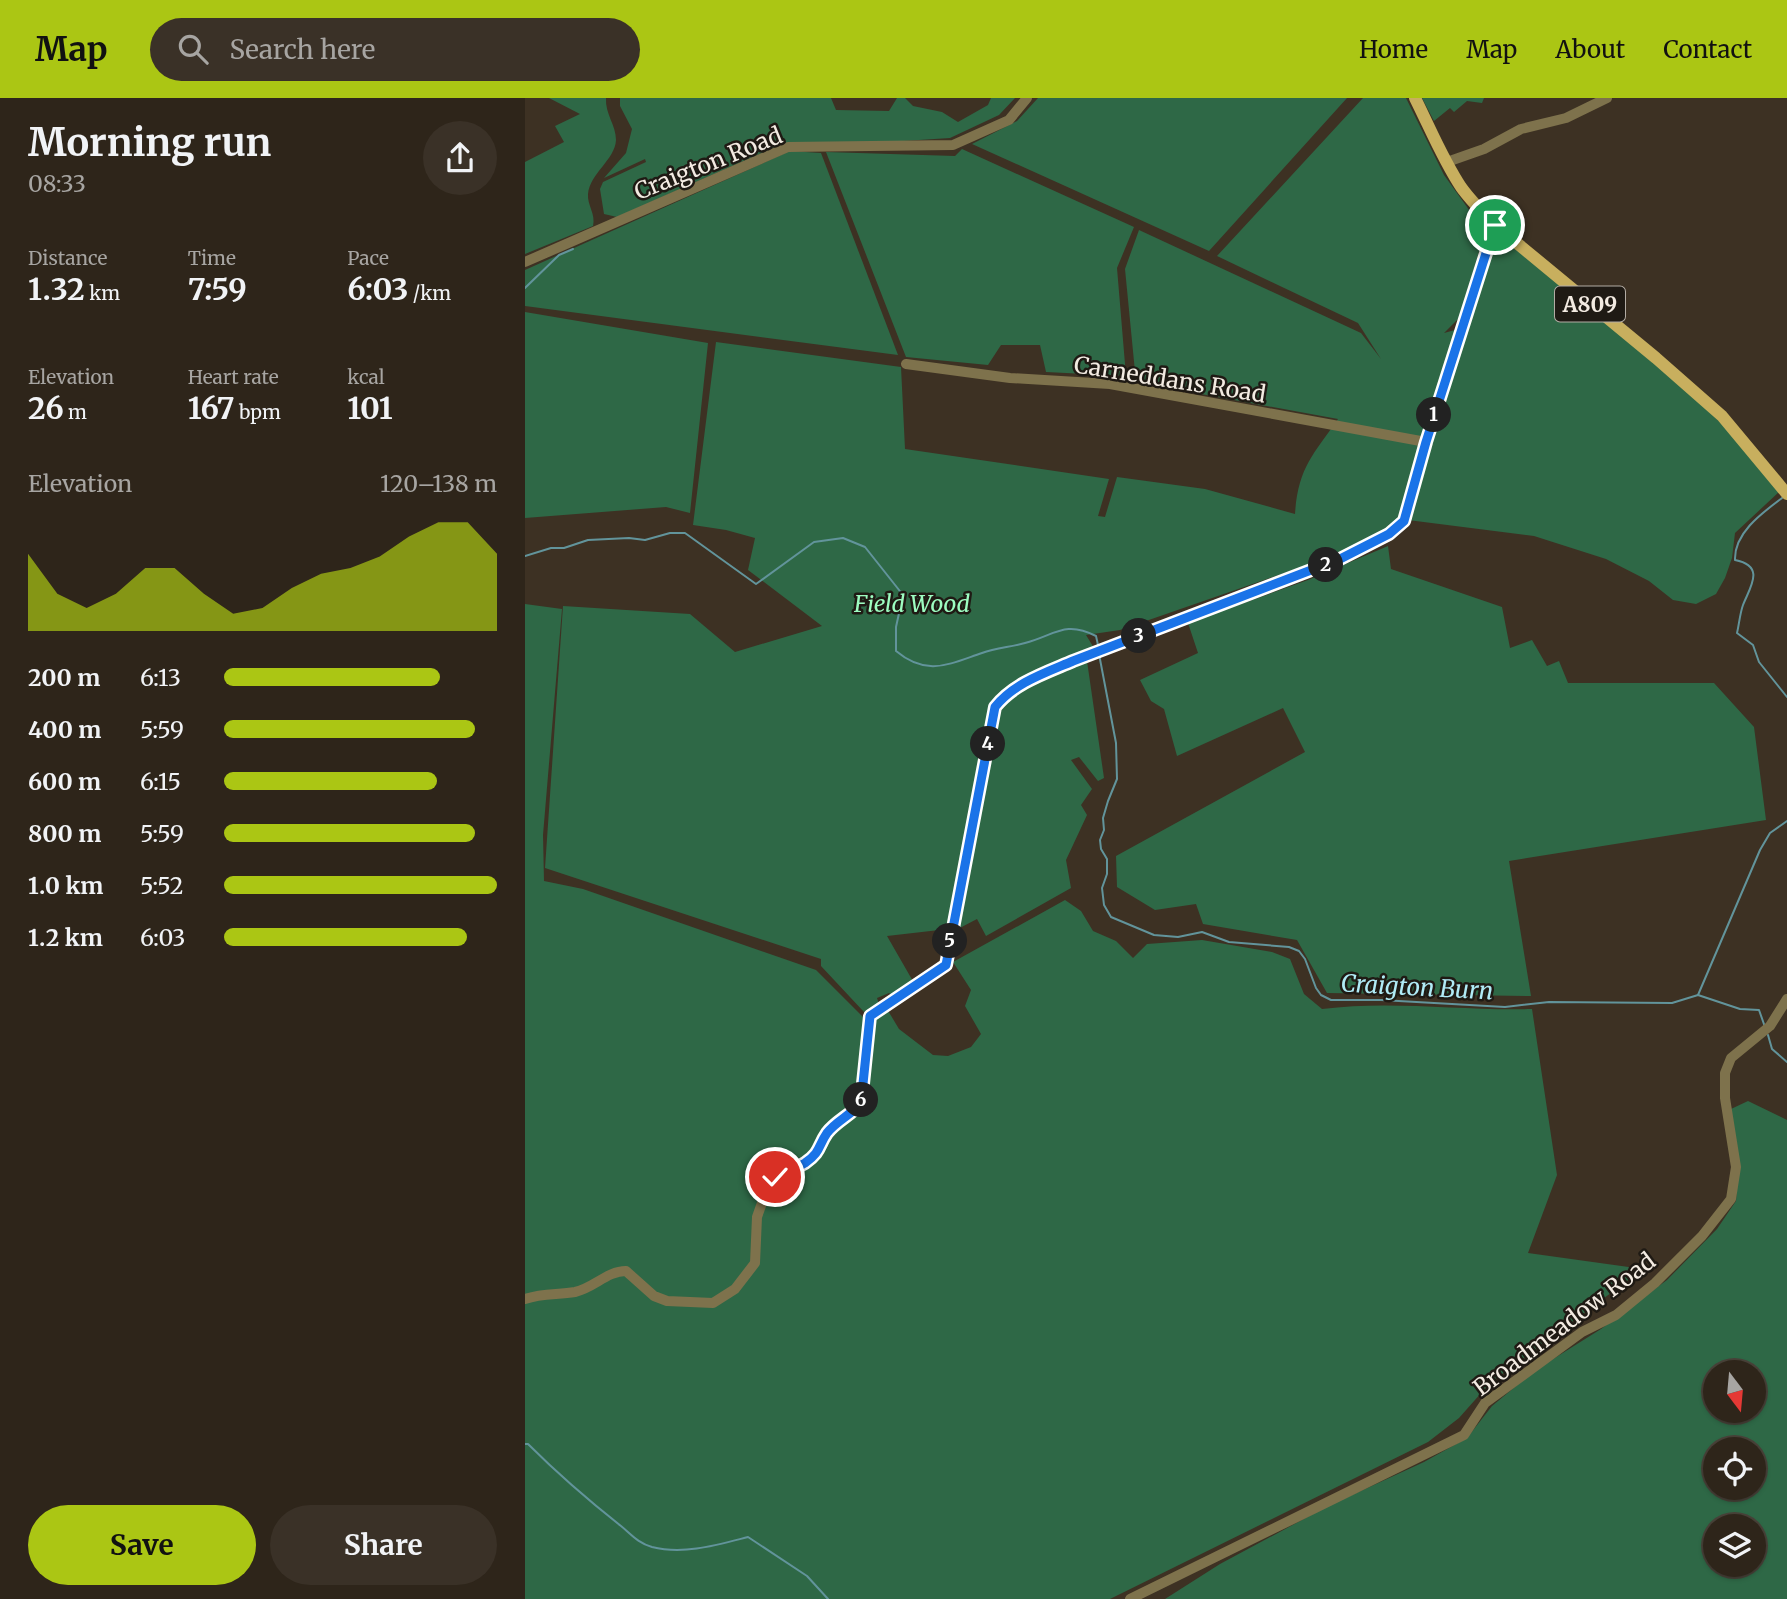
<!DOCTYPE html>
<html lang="en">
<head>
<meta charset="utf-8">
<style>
  :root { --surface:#2e251a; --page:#3a3127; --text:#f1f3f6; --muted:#a7a5a2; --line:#494239; --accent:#abc614 }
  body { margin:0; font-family:Merriweather,serif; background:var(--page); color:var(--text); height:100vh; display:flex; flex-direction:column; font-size:26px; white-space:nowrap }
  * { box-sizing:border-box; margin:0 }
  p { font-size:23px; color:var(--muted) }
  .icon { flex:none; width:38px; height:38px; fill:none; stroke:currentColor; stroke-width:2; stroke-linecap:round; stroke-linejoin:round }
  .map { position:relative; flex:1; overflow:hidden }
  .drawer { display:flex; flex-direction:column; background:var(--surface); width:525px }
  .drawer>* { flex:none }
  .needle { width:46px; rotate:164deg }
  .fabs { position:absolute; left:1178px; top:1262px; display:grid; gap:14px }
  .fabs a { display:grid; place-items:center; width:63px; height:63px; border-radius:50%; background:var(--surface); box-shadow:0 2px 5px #0004,0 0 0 2px var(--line); font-size:35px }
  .pin { position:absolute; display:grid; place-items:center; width:60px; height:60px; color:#fff; margin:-30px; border:4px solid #fff; border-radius:50%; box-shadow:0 2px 7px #0007 }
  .km { position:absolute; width:35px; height:35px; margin:-18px; border-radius:50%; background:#222; color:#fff; font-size:19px; line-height:35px; text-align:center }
  .round { display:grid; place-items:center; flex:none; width:74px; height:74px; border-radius:37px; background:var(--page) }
  .head { display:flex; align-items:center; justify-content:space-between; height:119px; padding:0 28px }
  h1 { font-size:38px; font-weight:700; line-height:52px }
  .figures { display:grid; grid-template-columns:repeat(3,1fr); gap:10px; height:119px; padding:7px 28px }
  .figures div { display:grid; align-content:center }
  .figures b { font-size:30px; font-weight:700 }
  .figures small { font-size:19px; font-weight:400 }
  .figures p { font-size:19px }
  .chart { height:196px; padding:14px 28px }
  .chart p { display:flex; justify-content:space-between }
  .chart svg { width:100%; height:126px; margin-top:7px; fill:var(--accent); opacity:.7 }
  .action { display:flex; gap:14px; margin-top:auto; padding:14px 28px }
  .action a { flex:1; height:80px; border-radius:42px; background:var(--accent); color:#111; font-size:28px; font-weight:700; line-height:80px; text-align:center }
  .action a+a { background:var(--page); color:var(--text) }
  ul { padding:0 28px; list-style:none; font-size:23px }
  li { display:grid; grid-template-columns:112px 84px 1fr; align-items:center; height:52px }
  li i { height:18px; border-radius:9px; background:var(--accent) }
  header { display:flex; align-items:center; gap:42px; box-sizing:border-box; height:98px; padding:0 35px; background:var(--accent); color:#111 }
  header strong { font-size:33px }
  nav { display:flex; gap:38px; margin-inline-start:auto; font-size:24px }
  .search { width:490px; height:63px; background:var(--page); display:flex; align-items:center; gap:18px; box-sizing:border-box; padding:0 24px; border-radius:38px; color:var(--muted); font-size:26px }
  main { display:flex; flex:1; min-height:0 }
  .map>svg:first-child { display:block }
  .green { fill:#2e6846; fill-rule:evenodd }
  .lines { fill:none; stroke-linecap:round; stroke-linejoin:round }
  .stream { stroke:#62949b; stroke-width:2 }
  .minor { stroke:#7e724c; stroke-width:10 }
  .major { stroke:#c8af5e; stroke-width:12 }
  .route-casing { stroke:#fff; stroke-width:14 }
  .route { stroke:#1a73e8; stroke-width:9 }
  .labels { text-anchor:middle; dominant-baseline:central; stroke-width:5; stroke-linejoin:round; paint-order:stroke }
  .shield { fill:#1f1a14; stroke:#b3aca4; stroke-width:2 }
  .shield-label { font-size:21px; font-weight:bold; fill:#f3ebe2 }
  .street-label { font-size:23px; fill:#f3ebe2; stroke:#1f1a14 }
  .park-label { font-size:23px; font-style:italic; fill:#9dfdc1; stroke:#1f1a14 }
  .water-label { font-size:24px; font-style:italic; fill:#b0ebf6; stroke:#1f1a14 }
</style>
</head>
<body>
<header>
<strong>Map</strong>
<div class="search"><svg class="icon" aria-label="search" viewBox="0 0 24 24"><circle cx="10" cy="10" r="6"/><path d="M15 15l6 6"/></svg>Search here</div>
<nav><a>Home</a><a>Map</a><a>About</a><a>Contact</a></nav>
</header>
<main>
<section class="drawer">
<div class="head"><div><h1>Morning run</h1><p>08:33</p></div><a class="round"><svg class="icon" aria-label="share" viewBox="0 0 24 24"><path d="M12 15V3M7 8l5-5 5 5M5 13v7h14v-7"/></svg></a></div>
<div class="figures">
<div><p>Distance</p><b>1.32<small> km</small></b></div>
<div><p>Time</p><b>7:59</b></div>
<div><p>Pace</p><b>6:03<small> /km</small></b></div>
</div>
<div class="figures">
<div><p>Elevation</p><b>26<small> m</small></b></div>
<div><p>Heart rate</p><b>167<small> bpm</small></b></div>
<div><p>kcal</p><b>101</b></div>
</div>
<div class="chart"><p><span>Elevation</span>120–138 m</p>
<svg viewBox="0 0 160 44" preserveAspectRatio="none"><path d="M0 44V17L10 31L20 36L30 31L40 22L50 22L60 31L70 38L80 36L90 29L100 24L110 22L120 18L130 11L140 6L150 6L160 17V44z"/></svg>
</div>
<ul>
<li><b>200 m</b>6:13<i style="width:79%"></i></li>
<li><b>400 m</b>5:59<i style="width:92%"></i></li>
<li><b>600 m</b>6:15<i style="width:78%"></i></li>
<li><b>800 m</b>5:59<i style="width:92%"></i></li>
<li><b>1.0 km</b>5:52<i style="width:100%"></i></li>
<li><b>1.2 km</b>6:03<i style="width:89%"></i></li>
</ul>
<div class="action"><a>Save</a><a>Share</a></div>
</section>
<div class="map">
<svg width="1262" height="1501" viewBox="0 0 1262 1501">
  <rect width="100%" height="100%" fill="#3d3123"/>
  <g class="green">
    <path d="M 24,0 L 81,0 C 80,16 91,27 91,42 C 90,62 65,75 63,96 C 62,107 71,116 68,128 L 0,156 L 0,64 L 39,44 L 30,28 L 55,16 Z"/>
    <path d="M 95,0 L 306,0 L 311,12 L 364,13 L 372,0 L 380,0 L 388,8 L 417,14 L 433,24 L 463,7 L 466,0 L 490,0 L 474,17 L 425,40 L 347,45 L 257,46 L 92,119 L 79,116 L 75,91 L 78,84 L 121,64 L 120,61 L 79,80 L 101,55 L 107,31 L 95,8 Z"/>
    <path d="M 513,0 L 822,0 L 684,153 L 447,46 L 492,23 Z"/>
    <path d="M 838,0 L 881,0 L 919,77 L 960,134 L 934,220 L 919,235 L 941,229 L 972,139 L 977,139 C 1057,205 1143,267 1213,343 C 1228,359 1241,376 1255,393 L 1210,435 L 1207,460 L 1200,480 L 1191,496 L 1171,506 L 1148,502 L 1124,483 L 1081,461 L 1009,438 L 875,421 L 838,446 L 814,456 L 595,532 L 561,537 L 569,550 L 485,587 L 469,602 L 423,831 L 362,838 L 389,885 L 369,898 L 364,895 L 352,900 L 354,906 L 339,914 L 296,868 L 296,861 L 20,770 L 38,508 L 165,516 L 210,554 L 297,528 L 223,472 L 230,440 L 201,432 L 168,427 L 191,244 L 376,269 L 380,351 L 584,381 L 573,418 L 580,419 L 592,379 L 680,391 L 770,416 C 773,370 788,357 813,321 L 611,284 L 600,171 L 614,132 L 836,235 L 856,261 L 833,225 L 692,158 Z"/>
    <path d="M 897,0 L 959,0 L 957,5 L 942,3 L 929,14 L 925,10 L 909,23 Z"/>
    <path d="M 437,51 L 609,129 L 592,170 L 601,278 L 521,274 L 515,247 L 476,247 L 463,267 L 381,259 L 301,54 L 430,58 Z"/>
    <path d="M 265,53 L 296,55 L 373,257 L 0,208 L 0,172 Z"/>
    <path d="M 0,214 L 183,245 L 165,415 L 141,409 L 0,420 Z"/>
    <path d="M 863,448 L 866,471 L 977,509 L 985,550 L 1007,542 L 1022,568 L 1034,563 L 1043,585 L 1189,585 L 1229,629 L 1241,722 L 984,763 L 1006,898 L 802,895 L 772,842 L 678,826 L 671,806 L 630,812 L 592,789 L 591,758 L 780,654 L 758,610 L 652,658 L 639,611 L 626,603 L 615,582 L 673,555 L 663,525 L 783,482 Z"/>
    <path d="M 0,506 L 37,511 L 18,737 L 19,783 L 58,791 L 291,872 L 341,922 L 331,1009 L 299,1030 L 297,1041 L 304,1039 L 339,1010 L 349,920 L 362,911 L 374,931 L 408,957 L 423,958 L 446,949 L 456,936 L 440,908 L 446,892 L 428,864 L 540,802 L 556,813 L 568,833 L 591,843 L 608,860 L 622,846 L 677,842 L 747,854 L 765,861 L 779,896 L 797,911 C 866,902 937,913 1007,911 L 1032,1077 L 1003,1155 L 1118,1171 L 965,1285 L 934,1320 L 903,1344 L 585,1501 L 0,1501 Z"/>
    <path d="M 562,563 L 579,680 L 573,683 L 554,659 L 546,662 L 567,691 L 556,707 L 562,717 L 541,762 L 546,790 L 461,838 L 452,821 L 429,833 L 475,609 C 497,584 532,575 562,563 Z"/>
    <path d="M 1223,1003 L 1262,1022 L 1262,1501 L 640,1501 L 695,1466 L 803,1408 L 899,1364 L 942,1340 L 967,1308 L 1009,1273 L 1076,1231 L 1142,1182 L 1192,1131 L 1211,1103 L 1213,1070 L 1206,1011 ZM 1190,1274 L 1228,1274 L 1228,1312 L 1190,1312 ZM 1190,1351 L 1228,1351 L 1228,1390 L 1190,1390 ZM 1190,1428 L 1228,1428 L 1228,1466 L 1190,1466 Z"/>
  </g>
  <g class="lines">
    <g class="stream">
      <path d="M 0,190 L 34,157 L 48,151"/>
      <path d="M 1257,400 C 1237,415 1209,435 1210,462 C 1241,468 1225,489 1218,507 C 1215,515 1214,527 1212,535 L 1228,547 L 1234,564 L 1262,599"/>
      <path d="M 0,458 L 26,450 L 39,450 L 63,442 L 104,440 L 120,442 L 145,435 L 160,435 L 231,486 L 289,444 L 318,440 L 340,449 L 378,497 L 371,529 L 371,553 C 402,579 424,566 457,555 C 471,550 486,549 500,545 C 530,537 540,522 571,538 L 573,547"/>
      <path d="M 574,556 L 591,645 L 592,681 L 583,703 L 578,720 L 579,732 L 575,742 L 576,751 L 582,761 L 582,776 L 577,790 L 579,807 L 586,819 L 629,837 L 653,839 L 677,834 L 704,844 L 764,849 L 774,853 L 780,861 L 791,890 L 796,897 L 806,902 L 856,902 L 980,909 L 1024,904 L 1147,905 L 1173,897 L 1215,911 L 1234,912 L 1240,929"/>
      <path d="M 1173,897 L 1235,752 L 1245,735 L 1262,723"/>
      <path d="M 1243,937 L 1247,951 L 1262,964"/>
      <path d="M 0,1346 L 3,1346 C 33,1376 63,1402 96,1428 C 107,1437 113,1445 127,1449 C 159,1457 192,1447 223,1439 L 282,1478 L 303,1501"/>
    </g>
    <g class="minor">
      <path d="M 922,64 L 959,51 L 996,31 L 1041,20 L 1082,0"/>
      <path d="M 0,164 L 263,49 L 428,47 L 484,22 L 502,0"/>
      <path d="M 381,266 L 485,280 L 585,286 L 901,344"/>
      <path d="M 0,1201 C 17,1195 33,1197 50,1194 C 69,1190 82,1173 101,1173 L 129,1198 L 142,1203 L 188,1205 L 210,1191 L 230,1165 L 232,1119 L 242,1091 L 250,1079 L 259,1072 L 276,1068 L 290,1057 L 298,1046 L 301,1036 L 336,1005 L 345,918 L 421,867 L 470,609 C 489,585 520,575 548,563 L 815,461 L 864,436 L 879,423 L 901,344 L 970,127"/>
      <path d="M 605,1501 L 939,1337 L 960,1305 L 1057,1234 L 1091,1217 L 1130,1185 L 1177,1138 L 1206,1101 L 1211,1069 L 1200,1000 L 1200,975 L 1206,960 L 1245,928 L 1262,901"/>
    </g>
    <path class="major" d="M 890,0 C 905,30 918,62 936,89 C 946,103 958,115 970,127 L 1131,260 L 1197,318 L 1262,396"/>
  </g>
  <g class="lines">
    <g class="route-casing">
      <path id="route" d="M 250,1079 C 260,1071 270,1071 280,1065 C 296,1054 293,1048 302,1035 C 311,1023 326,1017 336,1005 L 345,918 L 421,867 L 470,609 C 489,585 520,575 548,563 L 815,461 L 864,436 L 879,423 L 901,344 L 970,127"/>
    </g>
    <use href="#route" class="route"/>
  </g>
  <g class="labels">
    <rect class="shield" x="1030" y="188.5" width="70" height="35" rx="5"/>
    <g class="shield-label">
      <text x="1065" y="206">A809</text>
    </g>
    <g class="street-label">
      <text transform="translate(183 65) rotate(-22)">Craigton Road</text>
      <text transform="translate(645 281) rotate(9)">Carneddans Road</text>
      <text transform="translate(1039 1226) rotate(-37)">Broadmeadow Road</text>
    </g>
    <g class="park-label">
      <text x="387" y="505">Field Wood</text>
    </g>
    <g class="water-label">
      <text transform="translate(892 889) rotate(3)">Craigton Burn</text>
    </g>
  </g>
</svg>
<div class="fabs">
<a><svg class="needle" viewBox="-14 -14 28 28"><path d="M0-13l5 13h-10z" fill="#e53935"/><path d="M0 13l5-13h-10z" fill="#a7a5a2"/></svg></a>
<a><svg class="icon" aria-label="locate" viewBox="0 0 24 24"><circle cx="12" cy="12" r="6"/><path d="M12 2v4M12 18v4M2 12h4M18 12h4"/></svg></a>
<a><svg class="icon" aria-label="layers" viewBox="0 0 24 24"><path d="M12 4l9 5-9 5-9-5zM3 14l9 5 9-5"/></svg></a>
</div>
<div class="pin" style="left:970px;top:127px;background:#1e9e55"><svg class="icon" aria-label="arrive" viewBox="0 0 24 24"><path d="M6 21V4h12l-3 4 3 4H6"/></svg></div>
<div class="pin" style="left:250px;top:1079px;background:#d93025"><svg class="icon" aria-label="check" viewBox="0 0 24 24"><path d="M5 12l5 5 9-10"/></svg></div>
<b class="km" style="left:909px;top:317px">1</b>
<b class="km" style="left:801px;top:467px">2</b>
<b class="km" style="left:614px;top:538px">3</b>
<b class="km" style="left:463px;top:646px">4</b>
<b class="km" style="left:425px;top:843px">5</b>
<b class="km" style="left:336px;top:1002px">6</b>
</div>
</main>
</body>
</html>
